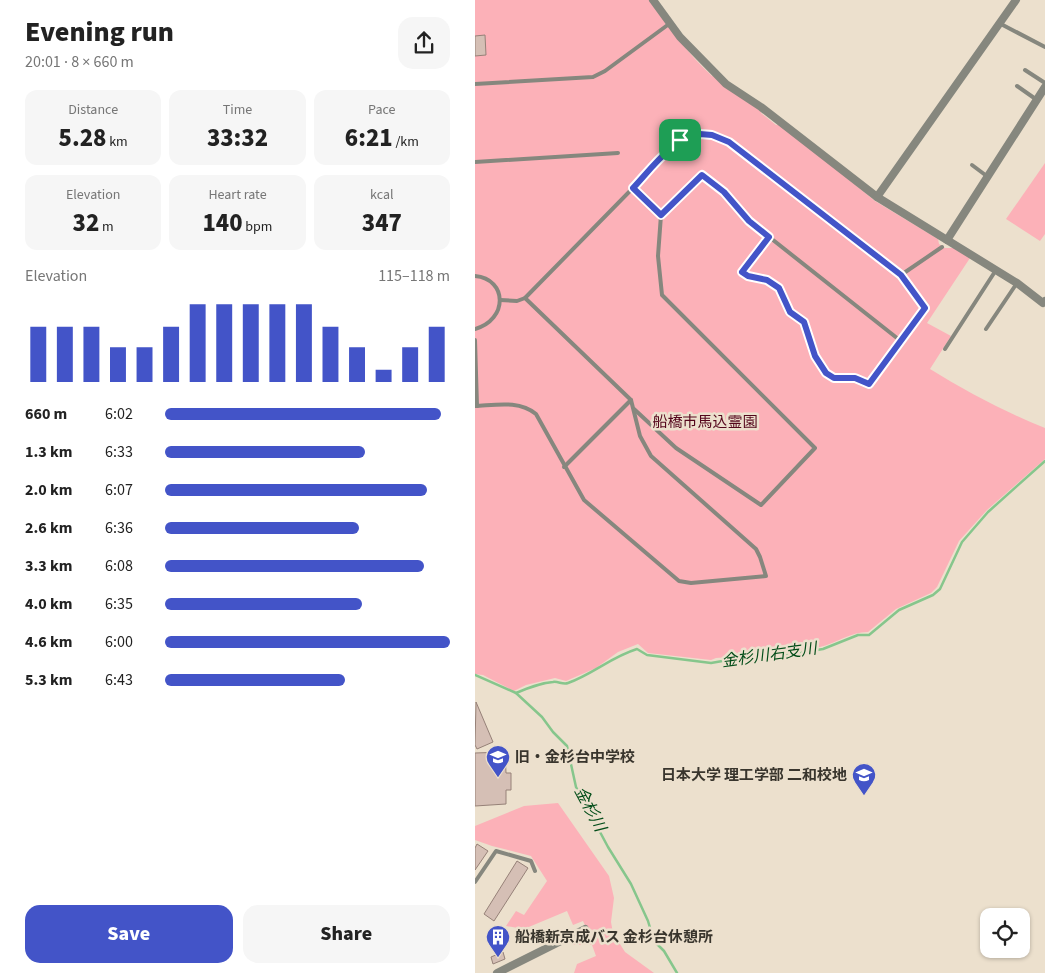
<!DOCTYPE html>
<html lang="en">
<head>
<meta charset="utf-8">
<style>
  :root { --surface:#fff; --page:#f6f6f6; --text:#222; --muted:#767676; --accent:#4354c8 }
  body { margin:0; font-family:"Source Sans 3","Noto Sans JP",sans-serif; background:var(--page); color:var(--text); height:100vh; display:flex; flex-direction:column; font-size:19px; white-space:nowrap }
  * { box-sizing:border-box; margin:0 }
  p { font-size:16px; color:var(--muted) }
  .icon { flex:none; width:28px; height:28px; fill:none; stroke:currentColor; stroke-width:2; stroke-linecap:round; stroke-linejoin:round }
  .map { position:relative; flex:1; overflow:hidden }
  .side { display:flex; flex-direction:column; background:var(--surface); width:475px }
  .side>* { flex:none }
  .fabs { position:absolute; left:505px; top:908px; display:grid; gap:10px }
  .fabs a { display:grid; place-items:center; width:50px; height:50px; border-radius:10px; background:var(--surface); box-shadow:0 1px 4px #0004; font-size:25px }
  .pin { position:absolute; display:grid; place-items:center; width:42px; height:42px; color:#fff; margin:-21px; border-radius:10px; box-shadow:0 2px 8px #0006 }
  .round { display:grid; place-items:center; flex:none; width:52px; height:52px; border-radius:15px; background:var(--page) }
  .head { display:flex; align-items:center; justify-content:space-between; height:85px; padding:0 25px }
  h1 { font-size:28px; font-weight:800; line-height:38px }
  .stats { display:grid; grid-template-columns:repeat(3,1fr); gap:8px; height:85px; padding:5px 25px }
  .stats div { display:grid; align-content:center; border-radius:12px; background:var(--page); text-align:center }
  .stats b { font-size:25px; font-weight:800 }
  .stats small { font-size:14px; font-weight:400 }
  .stats p { font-size:14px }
  .chart { height:140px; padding:10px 25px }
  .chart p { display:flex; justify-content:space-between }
  .chart svg { width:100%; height:90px; margin-top:5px; stroke:var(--accent); stroke-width:6 }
  .action { display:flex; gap:10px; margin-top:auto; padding:10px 25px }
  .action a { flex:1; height:58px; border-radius:15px; background:var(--accent); color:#fff; font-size:20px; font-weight:800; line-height:58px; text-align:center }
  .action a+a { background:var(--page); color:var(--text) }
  ul { padding:0 25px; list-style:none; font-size:16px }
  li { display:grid; grid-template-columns:80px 60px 1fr; align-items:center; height:38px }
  li i { height:12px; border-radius:6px; background:var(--accent) }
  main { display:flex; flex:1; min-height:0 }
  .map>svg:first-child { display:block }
  .green { fill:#fcb1b8 }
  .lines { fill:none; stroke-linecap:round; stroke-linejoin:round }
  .stream { stroke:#86c68c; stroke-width:2.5 }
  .building { fill:#d5bfb5; stroke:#968178 }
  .service { stroke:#86877e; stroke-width:4 }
  .minor { stroke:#86877e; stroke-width:8 }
  .route-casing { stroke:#fff; stroke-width:10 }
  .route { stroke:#4354c8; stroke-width:6 }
  .labels { text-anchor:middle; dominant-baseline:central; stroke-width:5; stroke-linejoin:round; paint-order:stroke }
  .park-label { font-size:15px; fill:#54061c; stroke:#ece0cd }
  .poi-label { font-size:15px; font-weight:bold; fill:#39352d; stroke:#ece0cd; text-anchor:start }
  .water-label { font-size:16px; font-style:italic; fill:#034d19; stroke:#ece0cd }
</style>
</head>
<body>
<main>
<section class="side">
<div class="head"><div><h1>Evening run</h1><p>20:01 · 8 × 660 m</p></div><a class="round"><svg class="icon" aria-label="share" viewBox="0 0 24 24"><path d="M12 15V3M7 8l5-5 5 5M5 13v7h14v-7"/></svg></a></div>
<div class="stats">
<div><p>Distance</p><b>5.28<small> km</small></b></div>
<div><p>Time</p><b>33:32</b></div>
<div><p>Pace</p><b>6:21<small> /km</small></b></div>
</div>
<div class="stats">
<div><p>Elevation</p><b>32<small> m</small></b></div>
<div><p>Heart rate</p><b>140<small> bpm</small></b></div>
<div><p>kcal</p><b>347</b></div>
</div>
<div class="chart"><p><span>Elevation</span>115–118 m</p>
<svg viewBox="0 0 160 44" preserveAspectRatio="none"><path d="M5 44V17M15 44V17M25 44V17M35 44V27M45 44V27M55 44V17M65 44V6M75 44V6M85 44V6M95 44V6M105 44V6M115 44V17M125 44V27M135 44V38M145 44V27M155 44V17"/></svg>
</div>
<ul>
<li><b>660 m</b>6:02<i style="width:97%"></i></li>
<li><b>1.3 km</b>6:33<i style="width:70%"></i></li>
<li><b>2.0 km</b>6:07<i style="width:92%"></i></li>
<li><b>2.6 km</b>6:36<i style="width:68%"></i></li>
<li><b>3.3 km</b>6:08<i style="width:91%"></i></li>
<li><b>4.0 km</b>6:35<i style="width:69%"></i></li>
<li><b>4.6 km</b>6:00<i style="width:100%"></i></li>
<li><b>5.3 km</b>6:43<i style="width:63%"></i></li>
</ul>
<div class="action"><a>Save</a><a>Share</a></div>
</section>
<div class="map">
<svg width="570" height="973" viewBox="0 0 570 973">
  <rect width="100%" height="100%" fill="#ece0cd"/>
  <g class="green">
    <path d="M 0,0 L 176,0 C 194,27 213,54 237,76 L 242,77 L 285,108 L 286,113 L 301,125 L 306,124 L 400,201 L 463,239 L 464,244 L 470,248 L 479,248 L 495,258 L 452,323 L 476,336 L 455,369 C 492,392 530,412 570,428 L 570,459 L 512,510 L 484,541 L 462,587 L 456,593 L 421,609 L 393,632 C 375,632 362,643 345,647 C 311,655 276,655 241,658 L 236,660 L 173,653 L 163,644 L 143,652 L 121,668 L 91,681 L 80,678 L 51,685 L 39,691 L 8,675 L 0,674 Z"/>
    <path d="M 570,163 L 570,234 L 565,241 L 531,219 Z"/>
    <path d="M 83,803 L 134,876 L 139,898 L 136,922 L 138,933 L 150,952 L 179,973 L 99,973 L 102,964 L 121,956 L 117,945 L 97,945 L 115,936 L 108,921 L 98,925 L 92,911 L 49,929 L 31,926 L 41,911 L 49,915 L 72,881 L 56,856 L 17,846 L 0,840 L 0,826 L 49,806 Z"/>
  </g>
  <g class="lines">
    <g class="stream">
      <path d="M 0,675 L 41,693 L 67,717 L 78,732 L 92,746 L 101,787 L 133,847 L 156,884 L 173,921 L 179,941 L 189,951 L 202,973"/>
      <path d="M 41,693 C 53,688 65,683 78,682 C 83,681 88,685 93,683 C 118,674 136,657 162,649 L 172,655 L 236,663 L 265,658 L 301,657 L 324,653 L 348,649 L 383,635 L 394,635 L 424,610 L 458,595 L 465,589 L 487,542 L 513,512 L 570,461"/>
    </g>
  </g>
  <g class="building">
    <path d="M 10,35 L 11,55 L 0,56 L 0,36 Z"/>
    <path d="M 1,702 L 18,742 L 2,749 L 0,745 Z"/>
    <path d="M 30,752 L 31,773 L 36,773 L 36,790 L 31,790 L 31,804 L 0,806 L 0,753 Z"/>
    <path d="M 2,844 L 13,851 L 0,870 L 0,848 Z"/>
    <path d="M 42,861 L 53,868 L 19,921 L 9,914 Z"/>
    <path d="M 28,952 L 30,959 L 18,964 L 16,957 Z"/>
  </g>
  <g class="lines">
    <g class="service">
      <path d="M 524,23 L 570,47"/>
      <path d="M 550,70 L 570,83"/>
      <path d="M 0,84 L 118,77 L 130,71 L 194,24"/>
      <path d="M 542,86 L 562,100"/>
      <path d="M 0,162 L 143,153"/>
      <path d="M 497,165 L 513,177"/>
      <path d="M 158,187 L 186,215"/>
      <path d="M 426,275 L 467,247"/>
      <path d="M 0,276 C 33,279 33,320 0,329"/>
      <path d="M 25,300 L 42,301 L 50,298 L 205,140 C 223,132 236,134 254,142 L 426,275 L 450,308 L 394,384 L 380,378 L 359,378 L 351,373 L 340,356 L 329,322 L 315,312 L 304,288 L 292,280 L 273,276 L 267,272 L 294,237"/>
      <path d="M 511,329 L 542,283"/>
      <path d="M 0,340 L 2,406"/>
      <path d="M 470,349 L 521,270"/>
      <path d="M 0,406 C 21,405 44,400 61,414 L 109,500 L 204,581 L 216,583 L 291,576 L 285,557 L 281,549 L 176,456 L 165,436 L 156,400 L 50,298"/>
      <path d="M 159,409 L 201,448 L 286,505 L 340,448 L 187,295 L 183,256 L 186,215 L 227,175 L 249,192 L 274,221 L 427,342"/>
      <path d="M 89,467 L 156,400"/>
      <path d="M 0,882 L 21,851 L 56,861 L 60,871"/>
    </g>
    <g class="minor">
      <path d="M 178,0 L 205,37 L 251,84 L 286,107 L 402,197 L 542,283 L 568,303 L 570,301"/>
      <path d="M 402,197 L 541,0"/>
      <path d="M 472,240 L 570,87"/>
      <path d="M 22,973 L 110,929"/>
    </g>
  </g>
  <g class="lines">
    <g class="route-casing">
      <path id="route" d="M 225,134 L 237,135 L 254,142 L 426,275 L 450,308 L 394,384 L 380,378 L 359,378 L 351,373 L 340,356 L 329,322 L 315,312 L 304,288 L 292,280 L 273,276 L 267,272 L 294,237 L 274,221 L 249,192 L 227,175 L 186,215 L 158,188 C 176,169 199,137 225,134 Z"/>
    </g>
    <use href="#route" class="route"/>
  </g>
  <defs>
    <g id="school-pin" transform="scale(1.25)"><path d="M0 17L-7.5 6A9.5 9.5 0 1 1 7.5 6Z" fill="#4354c8" stroke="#ece0cd"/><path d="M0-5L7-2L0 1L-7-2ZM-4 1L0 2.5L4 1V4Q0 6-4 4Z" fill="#fff"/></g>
    <g id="university-pin" transform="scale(1.25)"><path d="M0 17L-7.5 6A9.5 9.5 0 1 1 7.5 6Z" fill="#4354c8" stroke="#ece0cd"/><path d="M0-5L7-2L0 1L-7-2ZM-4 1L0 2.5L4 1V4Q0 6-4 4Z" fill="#fff"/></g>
    <g id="building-pin" transform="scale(1.25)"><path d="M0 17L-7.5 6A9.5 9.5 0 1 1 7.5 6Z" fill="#4354c8" stroke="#ece0cd"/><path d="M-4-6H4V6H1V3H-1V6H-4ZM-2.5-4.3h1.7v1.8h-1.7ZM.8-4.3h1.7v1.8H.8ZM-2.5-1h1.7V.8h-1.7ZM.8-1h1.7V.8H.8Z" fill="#fff"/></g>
  </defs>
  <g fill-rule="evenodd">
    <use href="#school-pin" x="23" y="757"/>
    <use href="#university-pin" x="389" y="775"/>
    <use href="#building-pin" x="23" y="937"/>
  </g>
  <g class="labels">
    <g class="park-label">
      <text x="230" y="422">船橋市馬込霊園</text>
    </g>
    <g class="poi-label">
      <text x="40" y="757">旧・金杉台中学校</text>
      <text x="372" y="775" text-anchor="end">日本大学 理工学部 二和校地</text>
      <text x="40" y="937">船橋新京成バス 金杉台休憩所</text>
    </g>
    <g class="water-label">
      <text transform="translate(294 655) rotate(-8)">金杉川右支川</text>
      <text transform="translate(115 809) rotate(62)">金杉川</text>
    </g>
  </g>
</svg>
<div class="fabs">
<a><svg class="icon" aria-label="locate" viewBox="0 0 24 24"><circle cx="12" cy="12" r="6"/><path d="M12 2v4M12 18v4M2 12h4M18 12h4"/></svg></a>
</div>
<div class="pin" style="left:205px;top:140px;background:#1e9e55"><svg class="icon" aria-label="arrive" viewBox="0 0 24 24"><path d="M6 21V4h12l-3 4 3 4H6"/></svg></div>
</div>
</main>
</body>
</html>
